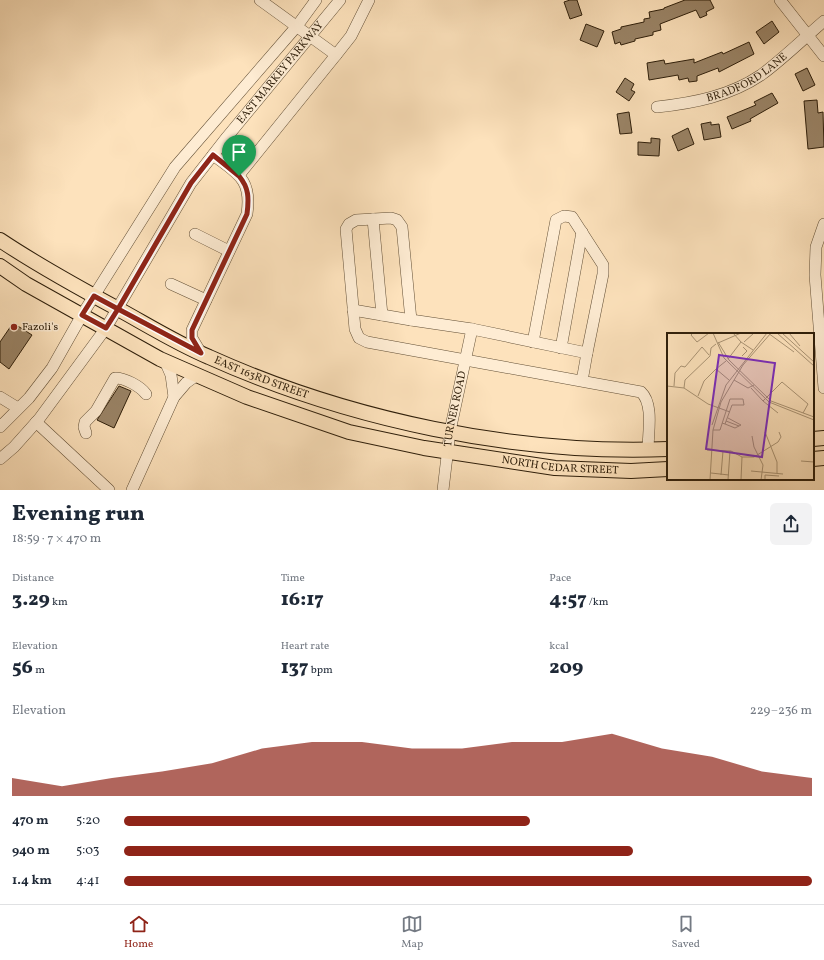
<!DOCTYPE html>
<html lang="en">
<head>
<meta charset="utf-8">
<style>
  :root { --surface:#fff; --page:#f2f2f3; --text:#1f2937; --muted:#747a83; --line:#e0e1e3; --accent:#8f2418 }
  body { margin:0; font-family:Vollkorn,serif; background:var(--page); color:var(--text); height:100vh; display:flex; flex-direction:column; font-size:15px; white-space:nowrap }
  * { box-sizing:border-box; margin:0 }
  p { font-size:13px; color:var(--muted) }
  .icon { flex:none; width:22px; height:22px; fill:none; stroke:currentColor; stroke-width:2; stroke-linecap:round; stroke-linejoin:round }
  .map { position:relative; height:490px; overflow:hidden }
  .sheet { display:flex; flex-direction:column; background:var(--surface); flex:1 }
  .sheet>* { flex:none }
  .pin { position:absolute; display:grid; place-items:center; width:34px; height:34px; color:#fff; margin:-41px -17px; border-radius:50% 50% 50% 0; rotate:-45deg; box-shadow:0 0 4px #0007 }
  .pin .icon { rotate:45deg }
  .round { display:grid; place-items:center; flex:none; width:42px; height:42px; border-radius:6px; background:var(--page) }
  .head { display:flex; align-items:center; justify-content:space-between; height:68px; padding:0 12px }
  h1 { font-size:22px; font-weight:800; line-height:30px }
  .metrics { display:grid; grid-template-columns:repeat(3,1fr); gap:6px; height:68px; padding:4px 12px }
  .metrics div { display:grid; align-content:center }
  .metrics b { font-size:20px; font-weight:800 }
  .metrics small { font-size:11px; font-weight:400 }
  .metrics p { font-size:11px }
  .chart { height:112px; padding:8px 12px }
  .chart p { display:flex; justify-content:space-between }
  .chart svg { width:100%; height:72px; margin-top:4px; fill:var(--accent); opacity:.7 }
  ul { padding:0 12px; list-style:none; font-size:13px }
  li { display:grid; grid-template-columns:64px 48px 1fr; align-items:center; height:30px }
  li i { height:10px; border-radius:5px; background:var(--accent) }
  .tabs { display:flex; justify-content:space-around; align-items:center; height:56px; border-top:1px solid var(--line); background:var(--surface); font-size:11px; color:var(--muted) }
  .tabs a { display:grid; justify-items:center; gap:2px }
  .tabs .active { color:var(--accent) }
  .map>svg:first-child { display:block }
  .building { fill:#9a8467; stroke:#2e1e0a }
  .lines { fill:none; stroke-linecap:round; stroke-linejoin:round }
  .minor-casing { stroke:#624f36; stroke-width:12 }
  .major-casing { stroke:#2e1e0a; stroke-width:16 }
  .minor { stroke:#feecd3; stroke-width:11 }
  .major { stroke:#fde2bc; stroke-width:14 }
  .route-casing { stroke:#fff; stroke-width:8 }
  .route { stroke:#8f2418; stroke-width:5 }
  .poi-dot { fill:#8f2418; stroke:#feecd3; stroke-width:1.5 }
  .labels { text-anchor:middle; dominant-baseline:central; stroke-width:3; stroke-linejoin:round; paint-order:stroke }
  .street-label { font-size:11px; fill:#2e1e0a; stroke:#feecd3 }
  .poi-label { font-size:11px; fill:#2e1e0a; stroke:#feecd3; text-anchor:start }
  .inset-road { fill:none; stroke:#aa9475; stroke-width:1 }
  .view { fill:#7b2cbf; fill-opacity:0.15; stroke:#7b2cbf; stroke-width:2 }
  .inset-edge { fill:none; stroke:#2e1e0a; stroke-width:2 }
</style>
</head>
<body>
<div class="map">
<svg width="824" height="490" viewBox="0 0 824 490">
  <rect width="100%" height="100%" fill="#fde2bc"/>
  <filter id="stains"><feTurbulence type="fractalNoise" baseFrequency=".005" numOctaves="4"/><feColorMatrix values="0 0 0 0 .2 0 0 0 0 .09 0 0 0 0 .02 0 0 0 .5 -.17"/></filter>
  <radialGradient id="worn" r=".72"><stop offset=".6" stop-color="#630" stop-opacity="0"/><stop offset="1" stop-color="#630" stop-opacity=".3"/></radialGradient>
  <g class="building">
    <path d="M 570,0 L 577,0 L 582,15 L 570,19 L 564,2 Z"/>
    <path d="M 685,0 L 710,0 L 714,8 L 706,12 L 707,15 L 700,18 L 696,10 L 660,24 L 661,30 L 653,32 L 653,35 L 635,39 L 635,41 L 621,45 L 620,42 L 615,44 L 612,32 L 621,29 L 621,27 L 644,22 L 644,19 L 650,18 L 649,12 L 664,9 L 664,8 Z"/>
    <path d="M 772,21 L 779,32 L 764,44 L 756,32 Z"/>
    <path d="M 586,24 L 604,31 L 597,47 L 580,40 Z"/>
    <path d="M 749,42 L 754,54 L 719,72 L 718,68 L 697,76 L 697,81 L 689,82 L 688,78 L 679,80 L 678,75 L 649,80 L 647,63 L 664,60 L 665,64 L 694,59 L 694,63 L 722,52 L 723,54 Z"/>
    <path d="M 807,68 L 815,85 L 803,91 L 795,74 Z"/>
    <path d="M 625,78 L 634,84 L 631,90 L 635,92 L 629,101 L 616,92 Z"/>
    <path d="M 772,93 L 778,103 L 750,119 L 751,121 L 732,129 L 727,117 L 756,105 L 754,102 Z"/>
    <path d="M 817,100 L 818,113 L 823,112 L 824,147 L 808,149 L 804,101 Z"/>
    <path d="M 629,112 L 632,133 L 620,134 L 617,114 Z"/>
    <path d="M 711,122 L 711,125 L 719,124 L 721,137 L 704,140 L 701,124 Z"/>
    <path d="M 688,128 L 694,144 L 678,151 L 672,136 Z"/>
    <path d="M 651,138 L 660,139 L 659,156 L 638,155 L 638,142 L 651,143 Z"/>
    <path d="M 13,323 L 32,335 L 9,369 L 0,362 L 0,342 Z"/>
    <path d="M 119,386 L 131,391 L 114,428 L 97,420 Z"/>
  </g>
  <g class="lines">
    <g class="minor-casing">
      <g id="minor">
        <path d="M 780,0 L 824,56"/>
        <path d="M 336,55 L 351,36 L 369,0"/>
        <path id="s1" d="M 657,107 C 694,103 730,96 761,75 C 783,59 803,39 824,21"/>
        <path d="M 239,175 L 336,55 L 260,0"/>
        <path d="M 373,219 L 382,315"/>
        <path d="M 824,224 L 816,247 L 815,275 L 824,388"/>
        <path d="M 195,234 L 229,251"/>
        <path d="M 171,284 L 206,300"/>
        <path d="M 353,310 L 411,320"/>
        <path d="M 533,342 L 556,220 L 564,216 L 572,217 L 603,265 L 603,274 L 587,353"/>
        <path d="M 561,348 L 582,232"/>
        <path d="M 201,353 L 192,338 L 192,330 L 247,214 C 252,179 238,174 213,155"/>
        <path d="M 165,361 L 171,375 L 174,397"/>
        <path d="M 582,381 L 587,353 L 472,329 L 411,320 L 402,227 L 397,220 L 391,218 L 356,220 L 349,224 L 346,229 L 355,329 L 359,338 L 367,342 L 641,392 C 654,404 648,433 648,450"/>
        <path d="M 0,397 L 18,408"/>
        <path d="M 36,422 L 109,490"/>
        <path d="M 0,427 L 29,398 L 52,368 L 82,315 L 175,167 L 297,26 L 316,0"/>
        <path d="M 86,433 L 84,427 L 85,422 L 96,411 L 115,378 C 125,378 140,386 146,394"/>
        <path id="s2" d="M 0,459 L 14,447 L 39,419 L 106,328 L 191,183 L 227,137 L 340,0"/>
        <path d="M 132,490 L 174,397 L 186,383 L 197,375"/>
        <path id="s3" d="M 443,490 L 450,431 L 472,329"/>
      </g>
    </g>
    <g class="major-casing">
      <g id="major">
        <path id="s4" d="M 0,240 C 39,266 79,288 120,310 C 149,326 178,344 209,357 C 349,420 515,455 668,449"/>
        <path id="s5" d="M 0,266 L 26,284 L 160,359 L 247,397 L 349,432 L 424,448 L 555,468 L 631,471 L 668,469"/>
        <path d="M 813,439 L 824,438"/>
        <path d="M 813,459 L 824,458"/>
      </g>
    </g>
    <use href="#minor" class="minor"/>
    <use href="#major" class="major"/>
  </g>
  <g class="lines">
    <g class="route-casing">
      <path id="route" d="M 239,176 L 213,155 L 191,183 L 118,309 L 94,296 L 82,315 L 106,328 L 118,309 L 201,353 L 192,338 L 192,330 L 247,214 C 249,198 249,188 239,176"/>
    </g>
    <use href="#route" class="route"/>
  </g>
  <circle class="poi-dot" cx="14" cy="327" r="4"/>
  <g class="labels">
    <g class="street-label">
      <text stroke="none"><textPath href="#s2" startOffset="479">EAST MARKEY PARKWAY</textPath></text>
      <text stroke="none"><textPath href="#s1" startOffset="96">BRADFORD LANE</textPath></text>
      <text stroke="none"><textPath href="#s4" startOffset="296">EAST 163RD STREET</textPath></text>
      <text stroke="none"><textPath href="#s3" startOffset="82">TURNER ROAD</textPath></text>
      <text stroke="none"><textPath href="#s5" startOffset="602">NORTH CEDAR STREET</textPath></text>
    </g>
    <g class="poi-label">
      <text x="22" y="327">Fazoli's</text>
    </g>
  </g>
  <g transform="translate(667 333)">
    <rect width="147" height="147" fill="#fde2bc"/>
    <path class="inset-road" d="M 26,0 L 24,2 L 30,9 L 42,0M 46,0 L 57,25 L 102,69 L 147,87M 66,0 L 74,9M 101,0 L 127,19M 110,0 L 147,33M 115,0 L 147,29M 122,0 L 133,13M 51,9 L 62,27 L 104,68 L 147,84M 77,9 L 87,0M 51,10 L 74,0M 75,23 L 80,18 L 76,14M 61,26 L 74,9 L 86,17M 59,28 L 49,36 L 62,47M 67,47 L 81,55 L 87,52M 0,53 L 17,55 L 41,71 L 63,79M 7,53 L 8,40 L 14,33 L 18,34 L 35,14 L 42,22M 17,55 L 18,47 L 43,23 L 44,15 L 49,11M 84,55 L 96,68 L 115,49 L 141,71 L 136,80M 31,63 L 37,48 L 49,36M 96,68 L 111,80M 59,88 L 72,93M 58,91 L 68,95 L 74,92 L 61,85M 45,92 L 59,52 L 100,0M 46,97 L 53,97 L 63,66 L 76,66 L 77,72 L 65,72 L 58,91 L 55,90M 98,99 L 110,129 L 110,140M 85,103 L 87,114 L 96,132 L 94,147M 40,117 L 64,118 L 75,124 L 87,124 L 111,109 L 114,104 L 112,99M 134,128 L 147,129M 84,138 L 116,141M 44,140 L 62,142M 54,142 L 56,118M 43,147 L 46,97 L 54,69 L 76,32 L 104,0M 61,147 L 63,118M 74,147 L 75,124M 98,147 L 98,142 L 112,143"/>
    <path class="view" d="M 52,22 L 108,30 L 95,124 L 39,116 Z"/>
    <rect width="147" height="147" class="inset-edge"/>
  </g>
  <rect width="100%" height="100%" filter="url(#stains)"/>
  <rect width="100%" height="100%" fill="url(#worn)"/>
</svg>
<div class="pin" style="left:239px;top:176px;background:#1e9e55"><svg class="icon" aria-label="arrive" viewBox="0 0 24 24"><path d="M6 21V4h12l-3 4 3 4H6"/></svg></div>
</div>
<section class="sheet">
<div class="head"><div><h1>Evening run</h1><p>18:59 · 7 × 470 m</p></div><a class="round"><svg class="icon" aria-label="share" viewBox="0 0 24 24"><path d="M12 15V3M7 8l5-5 5 5M5 13v7h14v-7"/></svg></a></div>
<div class="metrics">
<div><p>Distance</p><b>3.29<small> km</small></b></div>
<div><p>Time</p><b>16:17</b></div>
<div><p>Pace</p><b>4:57<small> /km</small></b></div>
</div>
<div class="metrics">
<div><p>Elevation</p><b>56<small> m</small></b></div>
<div><p>Heart rate</p><b>137<small> bpm</small></b></div>
<div><p>kcal</p><b>209</b></div>
</div>
<div class="chart"><p><span>Elevation</span>229–236 m</p>
<svg viewBox="0 0 160 44" preserveAspectRatio="none"><path d="M0 44V33L10 38L20 33L30 29L40 24L50 15L60 11L70 11L80 15L90 15L100 11L110 11L120 6L130 15L140 20L150 29L160 33V44z"/></svg>
</div>
<ul>
<li><b>470 m</b>5:20<i style="width:59%"></i></li>
<li><b>940 m</b>5:03<i style="width:74%"></i></li>
<li><b>1.4 km</b>4:41<i style="width:100%"></i></li>
</ul>
</section>
<nav class="tabs">
<a class="active"><svg class="icon" aria-label="home" viewBox="0 0 24 24"><path d="M3 11l9-7 9 7M6 9v11h12V9"/></svg>Home</a>
<a><svg class="icon" aria-label="map" viewBox="0 0 24 24"><path d="M3 6l6-2 6 2 6-2v14l-6 2-6-2-6 2zM9 4v14M15 6v14"/></svg>Map</a>
<a><svg class="icon" aria-label="saved" viewBox="0 0 24 24"><path d="M7 4h10v16l-5-4-5 4z"/></svg>Saved</a>
</nav>
</body>
</html>
